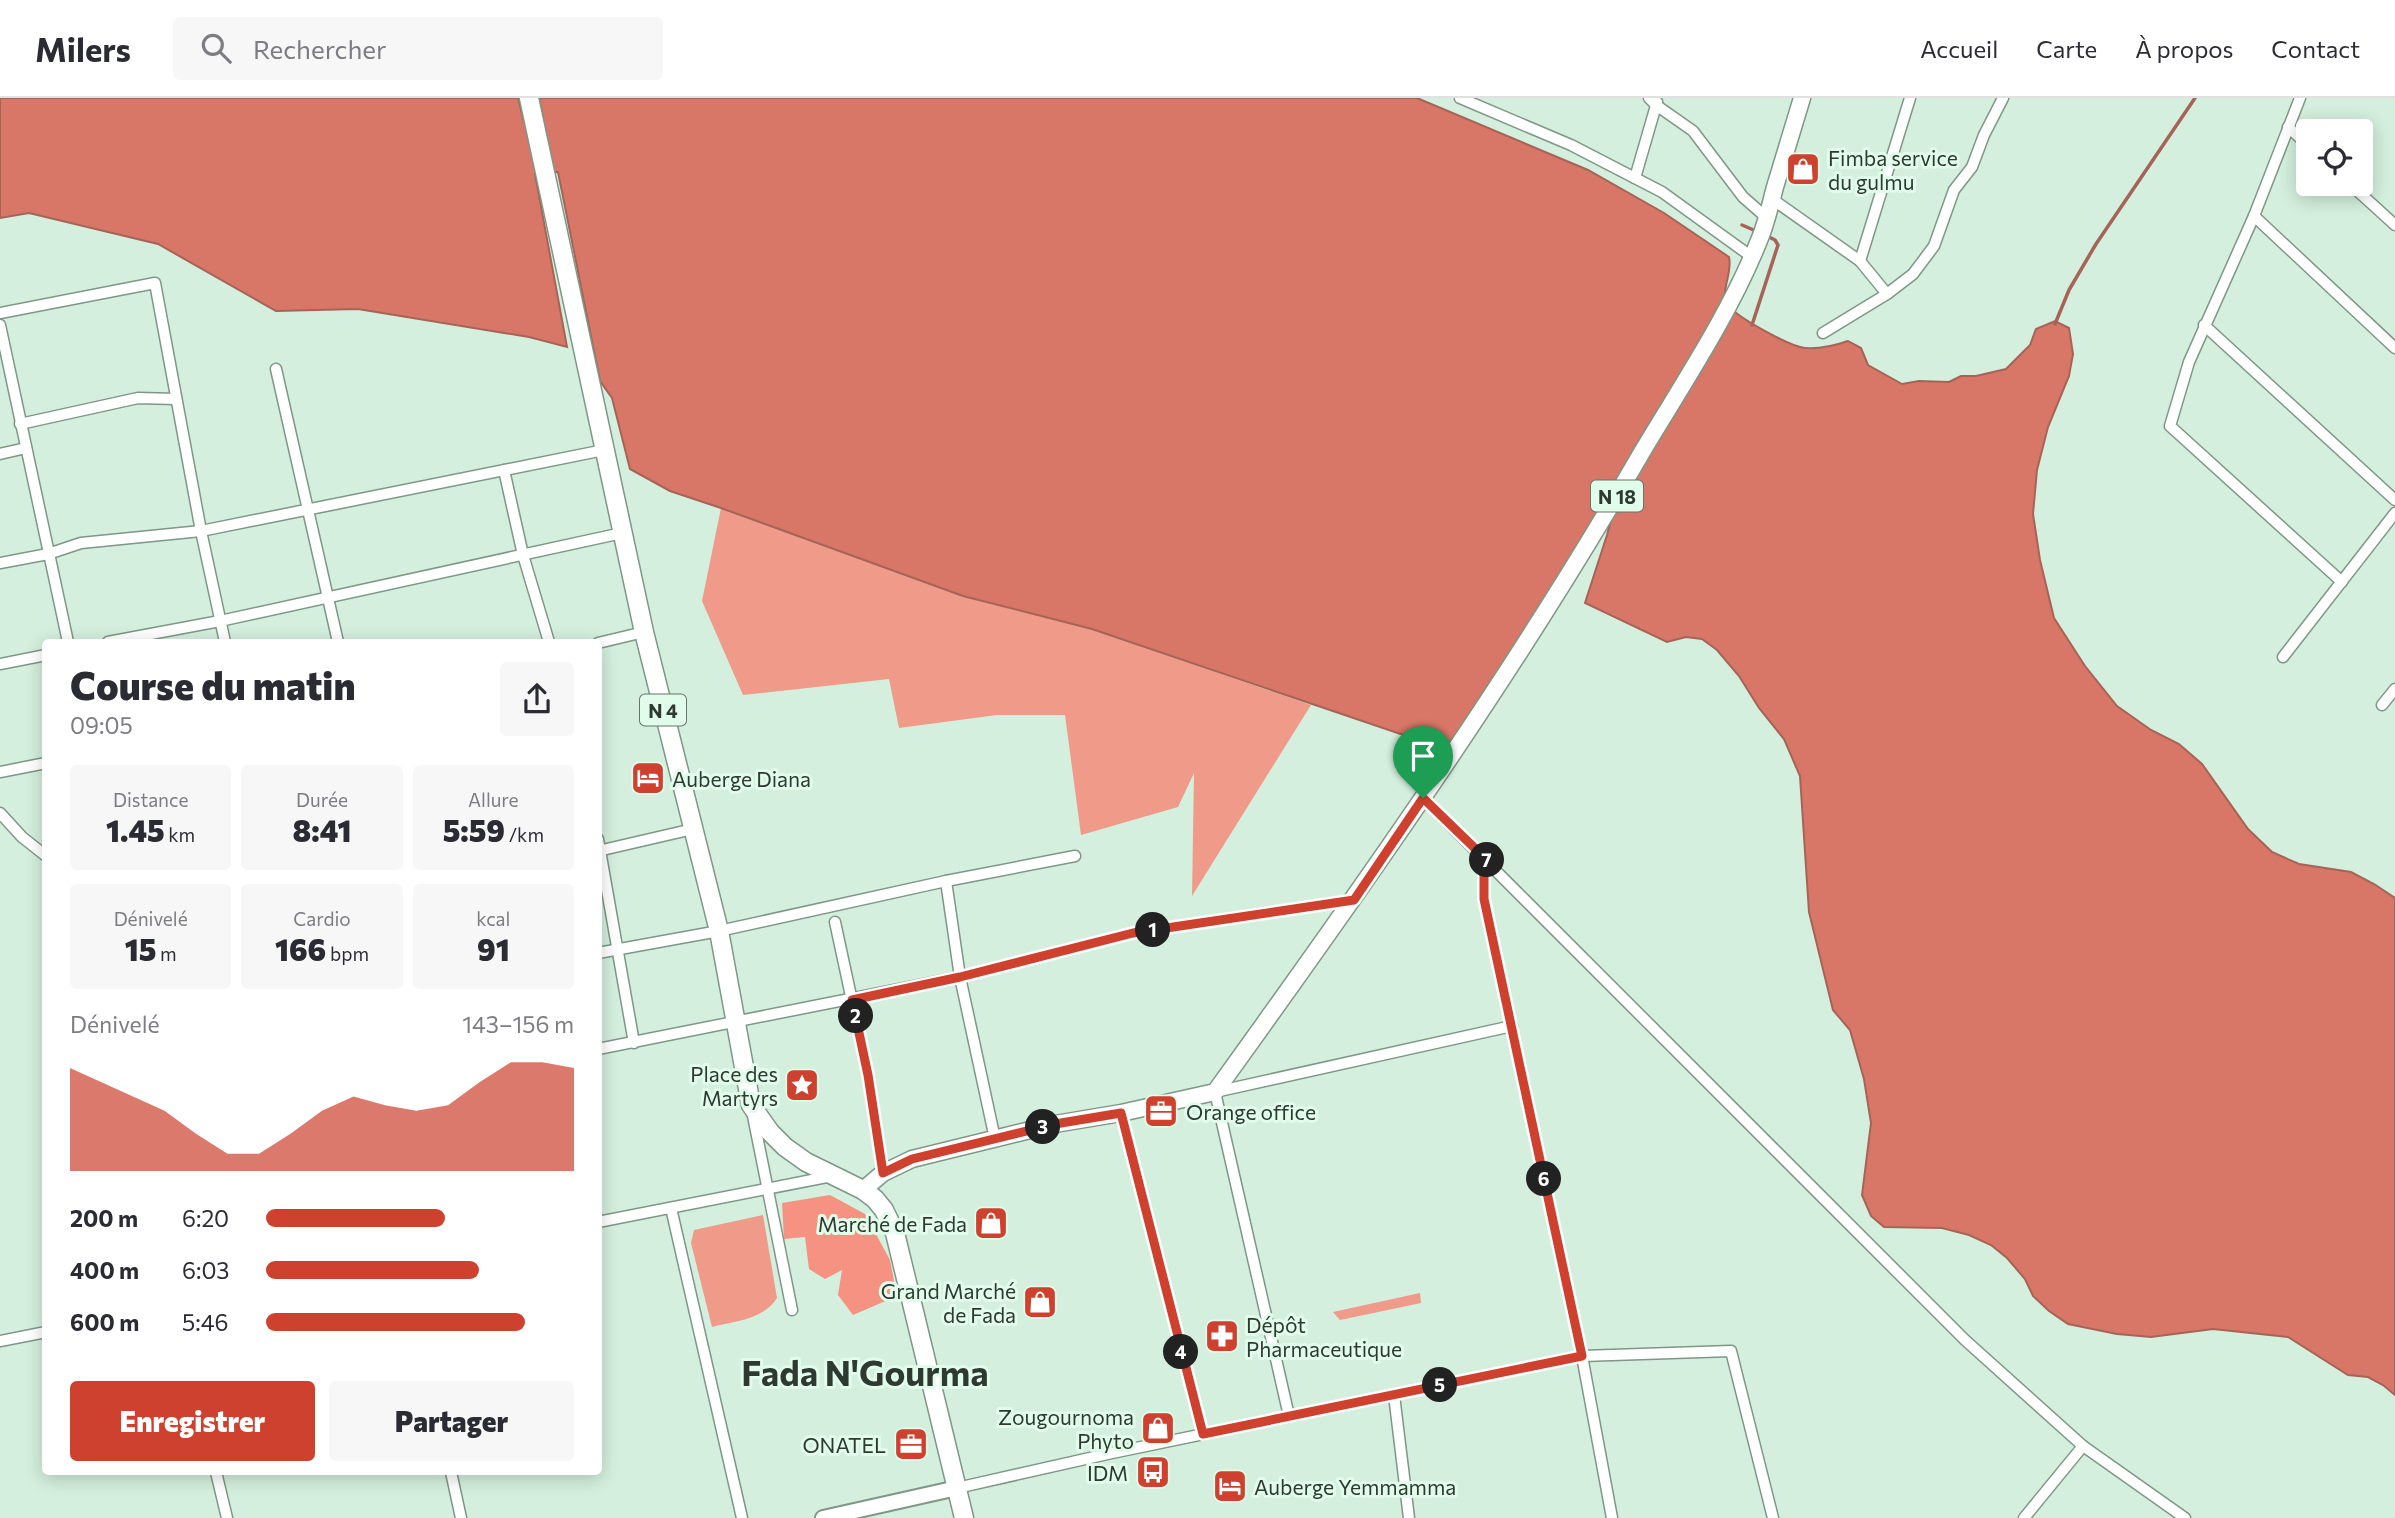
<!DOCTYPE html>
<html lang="fr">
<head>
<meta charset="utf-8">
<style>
  :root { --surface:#fff; --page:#f7f7f7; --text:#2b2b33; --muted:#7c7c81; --line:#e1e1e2; --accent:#cd412e }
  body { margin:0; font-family:Commissioner,sans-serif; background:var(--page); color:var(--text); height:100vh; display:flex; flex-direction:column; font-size:26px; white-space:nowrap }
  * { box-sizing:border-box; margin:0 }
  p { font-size:23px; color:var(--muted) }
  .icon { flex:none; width:38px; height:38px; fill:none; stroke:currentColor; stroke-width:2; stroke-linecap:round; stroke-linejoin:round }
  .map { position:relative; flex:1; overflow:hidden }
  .drawer { position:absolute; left:42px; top:541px; width:560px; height:836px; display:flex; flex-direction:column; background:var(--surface); border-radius:7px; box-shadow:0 4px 18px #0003 }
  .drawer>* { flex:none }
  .buttons { position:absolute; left:2296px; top:21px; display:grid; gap:14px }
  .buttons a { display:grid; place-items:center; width:77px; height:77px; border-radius:7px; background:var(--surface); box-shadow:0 4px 18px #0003; font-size:35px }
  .pin { position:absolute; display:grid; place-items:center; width:60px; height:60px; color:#fff; margin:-72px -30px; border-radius:50% 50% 50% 0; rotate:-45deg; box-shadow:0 0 7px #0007 }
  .pin .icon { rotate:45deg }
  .km { position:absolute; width:35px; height:35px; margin:-18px; border-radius:50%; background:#222; color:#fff; font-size:19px; line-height:35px; text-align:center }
  .round { display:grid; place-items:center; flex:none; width:74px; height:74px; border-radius:7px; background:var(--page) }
  .head { display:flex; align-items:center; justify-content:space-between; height:119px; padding:0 28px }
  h1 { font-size:38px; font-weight:800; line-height:52px }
  .stats { display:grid; grid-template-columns:repeat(3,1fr); gap:10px; height:119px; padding:7px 28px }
  .stats div { display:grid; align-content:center; border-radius:7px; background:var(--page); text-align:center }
  .stats b { font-size:30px; font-weight:800 }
  .stats small { font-size:19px; font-weight:400 }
  .stats p { font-size:19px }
  .chart { height:196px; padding:14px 28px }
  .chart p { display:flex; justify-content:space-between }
  .chart svg { width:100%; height:126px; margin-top:7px; fill:var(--accent); opacity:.7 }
  .cta { display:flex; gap:14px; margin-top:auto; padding:14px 28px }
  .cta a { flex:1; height:80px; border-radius:7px; background:var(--accent); color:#fff; font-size:28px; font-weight:800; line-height:80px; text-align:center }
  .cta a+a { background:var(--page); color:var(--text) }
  ul { padding:0 28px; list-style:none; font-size:23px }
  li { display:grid; grid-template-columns:112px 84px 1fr; align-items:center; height:52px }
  li i { height:18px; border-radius:9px; background:var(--accent) }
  header { display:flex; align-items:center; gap:42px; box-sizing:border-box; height:98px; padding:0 35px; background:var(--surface); border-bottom:2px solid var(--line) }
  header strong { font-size:33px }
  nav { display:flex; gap:38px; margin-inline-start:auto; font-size:24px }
  .search { width:490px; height:63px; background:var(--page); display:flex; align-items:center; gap:18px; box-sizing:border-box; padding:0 24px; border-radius:7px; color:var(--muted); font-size:26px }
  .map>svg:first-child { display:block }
  .green { fill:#f09a8a }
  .forest { fill:#f69281 }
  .water { fill:#d87767; stroke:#a56457; stroke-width:2 }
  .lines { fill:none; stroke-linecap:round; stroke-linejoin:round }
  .stream { stroke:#a56457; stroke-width:3.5 }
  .street-casing { stroke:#7e9786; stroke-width:13 }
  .secondary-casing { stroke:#7e9786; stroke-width:18 }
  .primary-casing { stroke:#7e9786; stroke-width:19 }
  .highway-casing { stroke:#7e9786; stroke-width:21 }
  .street { stroke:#fff; stroke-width:10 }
  .secondary { stroke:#fff; stroke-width:14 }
  .primary { stroke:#fff; stroke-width:16 }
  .highway { stroke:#fff; stroke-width:18 }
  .route-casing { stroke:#fff; stroke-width:14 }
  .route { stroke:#cd412e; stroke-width:9 }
  .labels { text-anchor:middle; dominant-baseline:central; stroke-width:6; stroke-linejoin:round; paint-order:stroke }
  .shield { fill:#e1fcea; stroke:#647469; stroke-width:2 }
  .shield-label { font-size:19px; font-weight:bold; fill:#2e3932 }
  .poi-label { font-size:21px; fill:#2e3932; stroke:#e1fcea; text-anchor:end }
  .town-label { font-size:35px; font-weight:bold; fill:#2e3932; stroke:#e1fcea }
</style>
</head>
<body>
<header>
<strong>Milers</strong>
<div class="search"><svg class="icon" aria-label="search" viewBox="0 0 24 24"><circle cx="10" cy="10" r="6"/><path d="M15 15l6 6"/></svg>Rechercher</div>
<nav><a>Accueil</a><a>Carte</a><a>À propos</a><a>Contact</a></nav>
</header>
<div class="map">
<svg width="2395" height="1420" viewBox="0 0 2395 1420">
  <rect width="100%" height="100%" fill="#d4efdd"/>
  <g class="green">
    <path d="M 721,410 L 963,498 L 1092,531 L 1311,607 L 1192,798 L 1194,675 L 1178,709 L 1081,737 L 1065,617 L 997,617 L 899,630 L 889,581 L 743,597 L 702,503 Z"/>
    <path d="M 763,1117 L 777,1200 C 763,1222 735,1223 712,1229 L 691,1145 L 694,1132 Z"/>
    <path d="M 1420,1195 L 1421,1205 L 1340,1222 L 1333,1214 Z"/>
  </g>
  <path class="forest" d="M 830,1097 L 865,1116 L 890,1162 L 897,1198 L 853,1217 L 838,1197 L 842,1172 L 825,1181 L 809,1171 L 805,1139 L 784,1141 L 782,1105 Z"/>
  <path class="water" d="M 0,0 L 518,0 L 524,23 L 543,20 L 539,0 L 1417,0 L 1588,72 L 1664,115 L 1729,159 C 1733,176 1719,194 1728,207 C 1736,219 1791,249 1805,250 C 1821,251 1834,248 1848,243 L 1861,250 L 1868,267 L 1902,286 L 1919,283 L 1949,284 L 1961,278 L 1976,278 L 2006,271 L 2030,247 L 2036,231 L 2055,223 L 2069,230 L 2073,256 L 2069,278 L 2048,329 L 2037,372 L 2033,416 L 2040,462 L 2054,520 L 2085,568 L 2117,608 L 2151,632 L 2179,646 L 2202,666 L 2248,731 L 2272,754 L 2299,766 L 2351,774 L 2374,786 L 2395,800 L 2395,1297 L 2383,1287 L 2368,1279 L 2348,1277 L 2288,1239 L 2213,1231 L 2151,1239 L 2117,1236 L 2068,1226 L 2049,1213 L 2033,1198 L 2025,1181 L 2007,1160 L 1991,1147 L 1969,1137 L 1942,1130 L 1884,1129 L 1871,1118 L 1862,1097 L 1871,1025 L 1864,981 L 1850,932 L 1833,912 L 1809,814 L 1800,678 L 1784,641 L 1759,610 L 1739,578 L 1717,552 L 1702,541 L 1686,539 L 1667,544 L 1585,505 L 1607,437 L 1616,402 L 1459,644 L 1427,645 L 1092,531 L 963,498 L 721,410 L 670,393 L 630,371 L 612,300 L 600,283 L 558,74 L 535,76 L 567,249 L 529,239 L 358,211 L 276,213 L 158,146 L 29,115 L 0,120 Z"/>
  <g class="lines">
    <g class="stream">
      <path d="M 1742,127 L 1756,133"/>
      <path d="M 2055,226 L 2069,192 L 2096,146 L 2195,0"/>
      <path d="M 1752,227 L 1778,147 L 1775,142 L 1767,138"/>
    </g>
    <g class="street-casing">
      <g id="street">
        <path d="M 1460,0 L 1571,47 L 1662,94 L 1752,159"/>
        <path d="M 1649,0 L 1656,7 L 1693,33 L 1743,99 L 1767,120"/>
        <path d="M 2300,0 L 2254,118 L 2189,264 L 2170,328 L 2342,484"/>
        <path d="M 2288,29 L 2308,47"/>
        <path d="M 1635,80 L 1657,4"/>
        <path d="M 2350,86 L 2395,127"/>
        <path d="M 1772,101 L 1860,163 L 1887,196"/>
        <path d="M 2254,118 L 2395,250"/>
        <path d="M 1860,163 L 1910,0"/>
        <path d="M 0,215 L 155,185 L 201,433 L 225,544"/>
        <path d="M 0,227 L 68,544"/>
        <path d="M 2204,227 L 2395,402"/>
        <path d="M 1823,235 L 1887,196 L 1913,176 L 1934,148 L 1954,92 L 1972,69 L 1984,37 L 2003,0"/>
        <path d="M 276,271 L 338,544"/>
        <path d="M 20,326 L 138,300 L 176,301"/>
        <path d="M 0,356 L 26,350"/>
        <path d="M 504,372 L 523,457 L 549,544"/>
        <path d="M 0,465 L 48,456 L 81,445 L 201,433 L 604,352"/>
        <path d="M 108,544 L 220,523 L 622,435"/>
        <path d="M 598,545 L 644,534"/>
        <path d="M 2283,559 L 2395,415"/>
        <path d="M 0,566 L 46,557"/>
        <path d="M 2382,607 L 2395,591"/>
        <path d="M 0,674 L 46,665"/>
        <path d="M 1423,700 L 1965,1242 L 2083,1348 L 2185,1420"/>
        <path d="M 0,715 L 22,739 L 46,758"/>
        <path d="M 598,741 L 634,945"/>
        <path d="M 598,753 L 693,731"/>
        <path d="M 1488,763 L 1484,776 L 1484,801 L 1582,1258 L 1612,1420"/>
        <path d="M 946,783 L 960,879 L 995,1041"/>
        <path d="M 835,824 L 868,977 L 883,1075"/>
        <path d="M 598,855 L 719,833 L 946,783 L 1075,758"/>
        <path d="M 598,951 L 960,879 L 1133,835 L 1353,802"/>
        <path d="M 1121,1015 L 1203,1336"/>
        <path d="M 753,1018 L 792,1212"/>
        <path d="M 671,1110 L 742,1420"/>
        <path d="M 598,1124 L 832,1078"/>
        <path d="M 0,1243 L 46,1234"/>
        <path d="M 1394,1297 L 1409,1420"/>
        <path d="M 1289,1318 L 1215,994 L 1512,928"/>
        <path d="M 216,1374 L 227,1420"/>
        <path d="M 451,1374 L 461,1420"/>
        <path d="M 957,1390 L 1112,1355 L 1582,1258 L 1731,1253 L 1773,1420"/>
        <path d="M 2024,1420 L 2083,1348"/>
      </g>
    </g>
    <g class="secondary-casing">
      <path id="secondary" d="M 823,1420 L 957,1390"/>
    </g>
    <g class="primary-casing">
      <path id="primary" d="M 863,1092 L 883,1075 L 912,1061 L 1055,1026 L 1121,1015 L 1215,994 C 1365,786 1514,576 1642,354 C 1682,287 1729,217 1758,145 C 1766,127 1770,108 1775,89 C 1784,60 1793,30 1802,0"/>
    </g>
    <g class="highway-casing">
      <path id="highway" d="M 529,0 L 644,534 L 719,833 L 751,1007 L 770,1034 L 785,1049 L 806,1064 L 863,1092 L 875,1101 L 884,1112 L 895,1135 L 964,1420"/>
    </g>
    <use href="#street" class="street"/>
    <use href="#secondary" class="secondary"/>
    <use href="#primary" class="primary"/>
    <use href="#highway" class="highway"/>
  </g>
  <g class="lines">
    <g class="route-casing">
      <path id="route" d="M 1423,700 L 1488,763 L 1484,776 L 1484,801 L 1582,1258 L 1203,1336 L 1121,1015 L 1055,1026 L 912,1061 L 883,1075 L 868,977 L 852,902 L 960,879 L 1133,835 L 1354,802 Z"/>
    </g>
    <use href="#route" class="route"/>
  </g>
  <defs>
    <g id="shop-square" transform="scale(1.75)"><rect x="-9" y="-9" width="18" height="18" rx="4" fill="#cd412e" stroke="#e1fcea"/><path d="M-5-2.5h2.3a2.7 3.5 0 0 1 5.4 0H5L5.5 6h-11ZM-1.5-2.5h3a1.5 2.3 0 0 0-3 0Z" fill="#fff"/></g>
    <g id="hotel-square" transform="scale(1.75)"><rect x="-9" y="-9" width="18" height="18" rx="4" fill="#cd412e" stroke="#e1fcea"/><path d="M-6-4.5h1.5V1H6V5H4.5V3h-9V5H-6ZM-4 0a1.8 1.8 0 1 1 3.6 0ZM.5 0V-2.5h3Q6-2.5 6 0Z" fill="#fff"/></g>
    <g id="sight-square" transform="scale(1.75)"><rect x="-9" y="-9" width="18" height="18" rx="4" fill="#cd412e" stroke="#e1fcea"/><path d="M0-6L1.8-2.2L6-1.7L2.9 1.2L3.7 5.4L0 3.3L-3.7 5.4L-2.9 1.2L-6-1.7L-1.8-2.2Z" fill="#fff"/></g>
    <g id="office-square" transform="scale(1.75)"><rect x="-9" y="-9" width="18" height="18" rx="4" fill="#cd412e" stroke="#e1fcea"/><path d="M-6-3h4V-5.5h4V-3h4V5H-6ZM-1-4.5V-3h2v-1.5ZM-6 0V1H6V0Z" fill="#fff"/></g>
    <g id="pharmacy-square" transform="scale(1.75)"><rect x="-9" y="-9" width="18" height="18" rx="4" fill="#cd412e" stroke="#e1fcea"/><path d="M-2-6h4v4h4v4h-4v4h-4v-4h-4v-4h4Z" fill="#fff"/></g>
    <g id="bus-square" transform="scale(1.75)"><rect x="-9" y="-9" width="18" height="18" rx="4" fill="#cd412e" stroke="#e1fcea"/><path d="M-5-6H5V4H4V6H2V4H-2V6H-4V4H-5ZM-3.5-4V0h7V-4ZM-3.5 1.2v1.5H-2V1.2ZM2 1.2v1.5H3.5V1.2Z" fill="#fff"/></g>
  </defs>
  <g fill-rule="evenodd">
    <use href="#shop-square" x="1803" y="71"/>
    <use href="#hotel-square" x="648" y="680"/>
    <use href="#sight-square" x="802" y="987"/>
    <use href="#office-square" x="1161" y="1013"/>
    <use href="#shop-square" x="991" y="1125"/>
    <use href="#shop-square" x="1040" y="1204"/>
    <use href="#pharmacy-square" x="1222" y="1238"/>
    <use href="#shop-square" x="1158" y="1330"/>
    <use href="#office-square" x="911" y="1346"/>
    <use href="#bus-square" x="1153" y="1374"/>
    <use href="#hotel-square" x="1230" y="1388"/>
  </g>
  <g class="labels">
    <g class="shield">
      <rect x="1591" y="382.5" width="52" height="31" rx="5"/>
      <rect x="640" y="596.5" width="46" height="31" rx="5"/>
    </g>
    <g class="shield-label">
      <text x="1617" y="398">N 18</text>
      <text x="663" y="612">N 4</text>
    </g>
    <g class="poi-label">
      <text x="1828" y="59" text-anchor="start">Fimba service<tspan x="1828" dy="24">du gulmu</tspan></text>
      <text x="672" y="680" text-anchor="start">Auberge Diana</text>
      <text x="778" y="975">Place des<tspan x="778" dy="24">Martyrs</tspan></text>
      <text x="1186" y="1013" text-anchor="start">Orange office</text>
      <text x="967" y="1125">Marché de Fada</text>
      <text x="1016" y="1192">Grand Marché<tspan x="1016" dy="24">de Fada</tspan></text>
      <text x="1246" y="1226" text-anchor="start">Dépôt<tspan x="1246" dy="24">Pharmaceutique</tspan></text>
      <text x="1134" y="1318">Zougournoma<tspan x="1134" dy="24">Phyto</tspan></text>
      <text x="886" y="1346">ONATEL</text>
      <text x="1128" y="1374">IDM</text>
      <text x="1254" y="1388" text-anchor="start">Auberge Yemmamma</text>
    </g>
    <g class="town-label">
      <text x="865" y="1273">Fada N'Gourma</text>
    </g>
  </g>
</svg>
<div class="buttons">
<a><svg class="icon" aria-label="locate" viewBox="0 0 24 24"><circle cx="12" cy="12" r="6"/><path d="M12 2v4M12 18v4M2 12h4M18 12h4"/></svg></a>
</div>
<div class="pin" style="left:1423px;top:700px;background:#1e9e55"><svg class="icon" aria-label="arrive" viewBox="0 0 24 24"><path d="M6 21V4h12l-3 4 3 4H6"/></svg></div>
<b class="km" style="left:1153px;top:832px">1</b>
<b class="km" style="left:856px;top:918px">2</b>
<b class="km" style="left:1043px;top:1029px">3</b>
<b class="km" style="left:1181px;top:1254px">4</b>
<b class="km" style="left:1440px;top:1287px">5</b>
<b class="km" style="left:1544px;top:1081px">6</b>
<b class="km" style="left:1487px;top:762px">7</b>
<section class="drawer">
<div class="head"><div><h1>Course du matin</h1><p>09:05</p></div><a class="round"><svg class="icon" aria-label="share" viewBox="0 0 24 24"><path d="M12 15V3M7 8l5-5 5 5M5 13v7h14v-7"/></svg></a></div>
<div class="stats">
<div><p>Distance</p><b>1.45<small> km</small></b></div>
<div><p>Durée</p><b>8:41</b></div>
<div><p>Allure</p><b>5:59<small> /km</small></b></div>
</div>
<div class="stats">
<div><p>Dénivelé</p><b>15<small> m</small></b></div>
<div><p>Cardio</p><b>166<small> bpm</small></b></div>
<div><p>kcal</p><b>91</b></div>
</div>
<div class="chart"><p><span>Dénivelé</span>143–156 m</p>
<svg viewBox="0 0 160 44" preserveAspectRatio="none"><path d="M0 44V8L10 13L20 18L30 23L40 31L50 38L60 38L70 31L80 23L90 18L100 21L110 23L120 21L130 13L140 6L150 6L160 8V44z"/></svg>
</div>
<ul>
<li><b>200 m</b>6:20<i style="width:58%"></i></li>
<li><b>400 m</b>6:03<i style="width:69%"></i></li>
<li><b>600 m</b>5:46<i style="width:84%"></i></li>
</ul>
<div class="cta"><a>Enregistrer</a><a>Partager</a></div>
</section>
</div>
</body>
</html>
